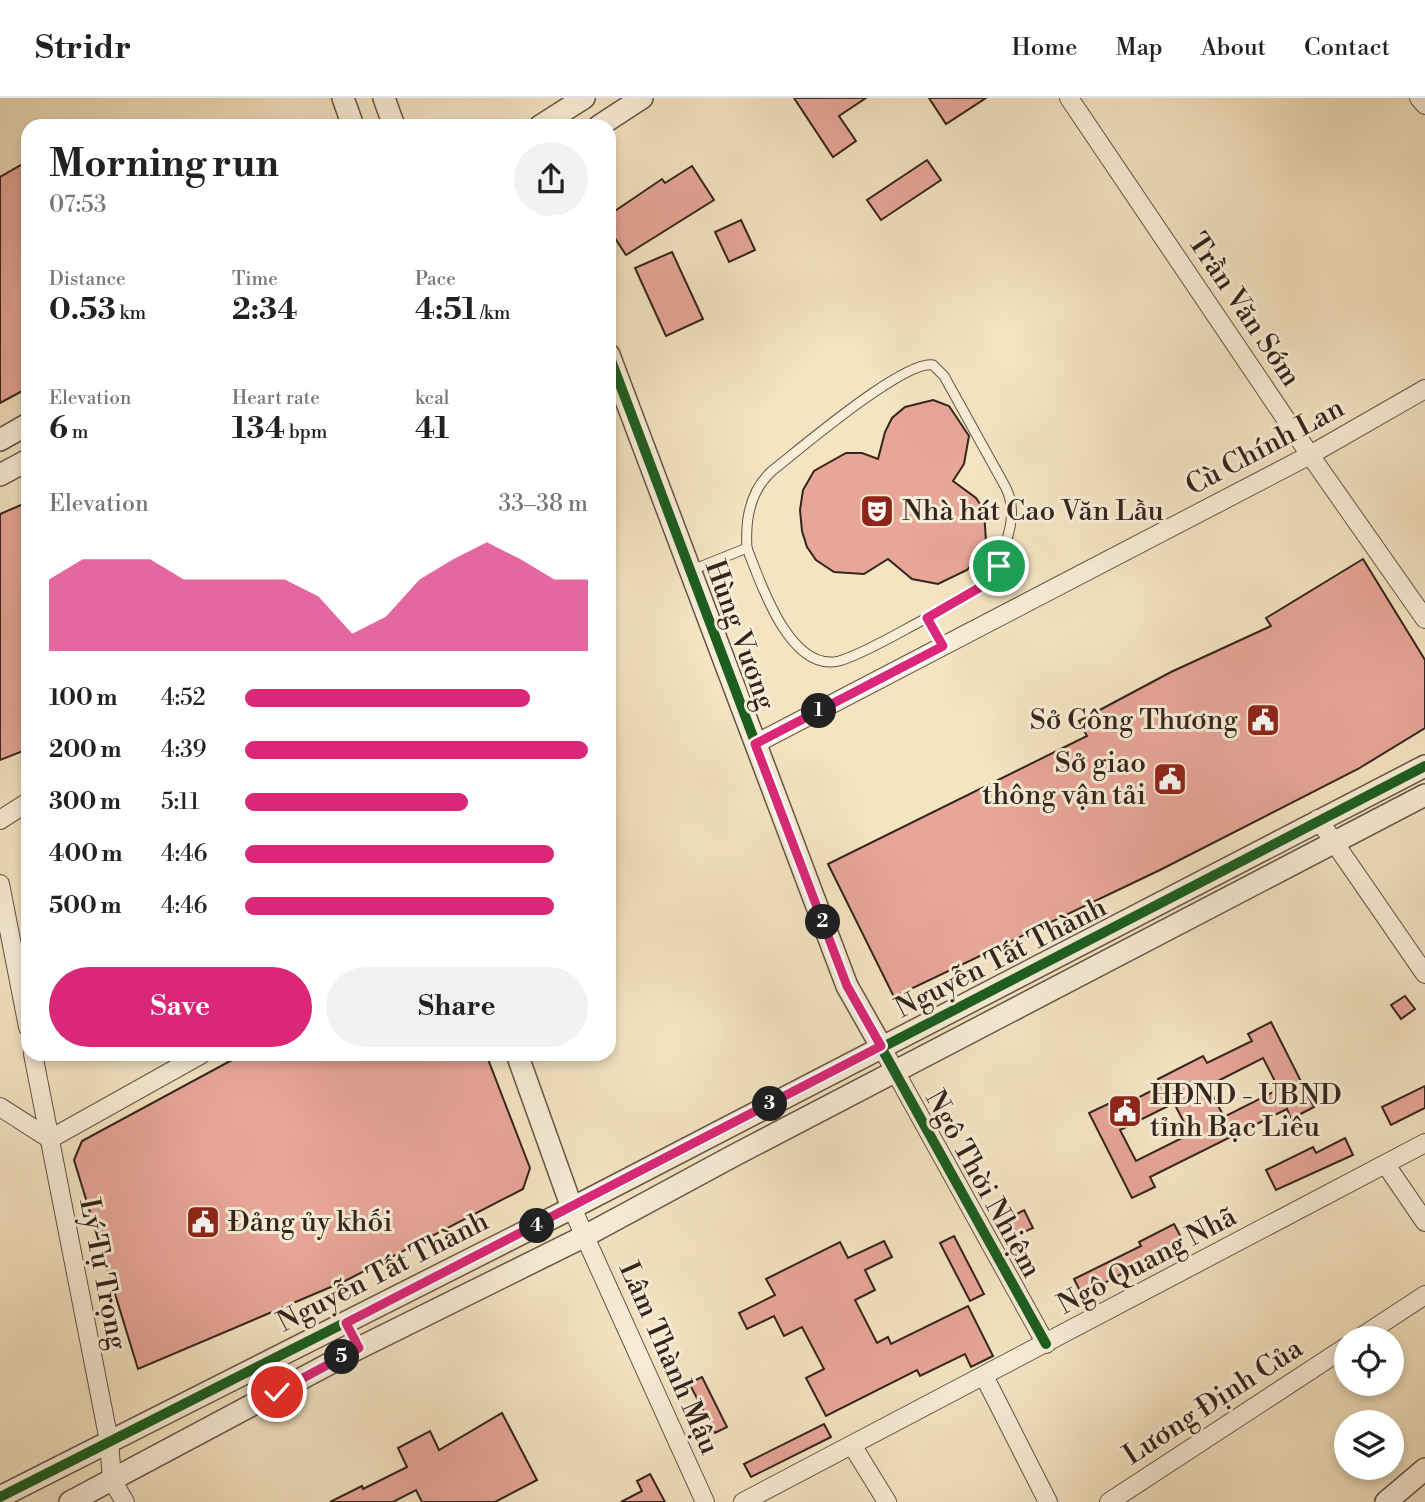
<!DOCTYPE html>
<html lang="en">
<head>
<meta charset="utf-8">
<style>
  :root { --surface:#fff; --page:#f2f2f2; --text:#222; --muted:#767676; --line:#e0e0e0; --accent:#db2777 }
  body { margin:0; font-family:"Libre Bodoni",serif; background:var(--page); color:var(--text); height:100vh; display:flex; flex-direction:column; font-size:26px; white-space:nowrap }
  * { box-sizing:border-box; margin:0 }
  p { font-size:23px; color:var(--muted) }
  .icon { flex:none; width:38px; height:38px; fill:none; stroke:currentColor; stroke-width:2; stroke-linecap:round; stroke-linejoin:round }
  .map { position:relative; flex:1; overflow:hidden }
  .sheet { position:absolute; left:21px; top:21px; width:595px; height:942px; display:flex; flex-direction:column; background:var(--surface); border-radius:21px; box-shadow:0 4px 10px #0003 }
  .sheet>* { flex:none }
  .fabs { position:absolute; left:1334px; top:1228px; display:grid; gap:14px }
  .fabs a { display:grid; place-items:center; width:70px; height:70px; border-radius:50%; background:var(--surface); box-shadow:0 4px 10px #0003; font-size:35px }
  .pin { position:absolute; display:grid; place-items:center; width:60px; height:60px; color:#fff; margin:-30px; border:4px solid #fff; border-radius:50%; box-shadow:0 2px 7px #0007 }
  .km { position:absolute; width:35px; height:35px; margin:-18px; border-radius:50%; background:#222; color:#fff; font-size:19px; line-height:35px; text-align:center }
  .round { display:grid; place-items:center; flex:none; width:74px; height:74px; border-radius:37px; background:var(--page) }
  .overview { display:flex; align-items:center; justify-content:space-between; height:119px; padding:0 28px }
  h1 { font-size:38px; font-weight:700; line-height:52px }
  .figures { display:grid; grid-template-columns:repeat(3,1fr); gap:10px; height:119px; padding:7px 28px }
  .figures div { display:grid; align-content:center }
  .figures b { font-size:30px; font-weight:700 }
  .figures small { font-size:19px; font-weight:400 }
  .figures p { font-size:19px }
  .chart { height:196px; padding:14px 28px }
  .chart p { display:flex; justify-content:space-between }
  .chart svg { width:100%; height:126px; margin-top:7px; fill:var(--accent); opacity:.7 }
  .primary-button { display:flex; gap:14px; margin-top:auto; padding:14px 28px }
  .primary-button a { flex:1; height:80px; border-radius:42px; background:var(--accent); color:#fff; font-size:28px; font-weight:700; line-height:80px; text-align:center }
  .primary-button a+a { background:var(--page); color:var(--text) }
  ul { padding:0 28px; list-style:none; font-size:23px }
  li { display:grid; grid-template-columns:112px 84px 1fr; align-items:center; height:52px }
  li i { height:18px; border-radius:9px; background:var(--accent) }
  header { display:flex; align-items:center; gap:42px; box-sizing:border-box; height:98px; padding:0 35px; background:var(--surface); border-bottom:2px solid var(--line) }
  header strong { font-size:33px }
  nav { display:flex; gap:38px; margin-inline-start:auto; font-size:24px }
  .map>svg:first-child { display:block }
  .building { fill:#e8a699; stroke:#33241c; stroke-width:2; fill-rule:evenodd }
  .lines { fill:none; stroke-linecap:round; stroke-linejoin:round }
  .service-casing { stroke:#635446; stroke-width:11 }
  .minor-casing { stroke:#635446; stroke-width:20 }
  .tertiary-casing { stroke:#635446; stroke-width:24 }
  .service { stroke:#f8edd7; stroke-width:9 }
  .minor { stroke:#f8edd7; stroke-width:18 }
  .tertiary { stroke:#f8edd7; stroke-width:21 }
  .cycleway-casing { stroke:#f8edd7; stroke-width:15 }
  .cycleway { stroke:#1b5e20; stroke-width:10 }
  .route-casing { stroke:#fff; stroke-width:14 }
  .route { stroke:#db2777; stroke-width:9 }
  .labels { text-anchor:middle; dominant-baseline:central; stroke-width:6; stroke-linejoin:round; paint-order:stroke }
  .street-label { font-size:28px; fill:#33241c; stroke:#f8edd7 }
  .poi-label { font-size:28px; fill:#33241c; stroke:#f8edd7; text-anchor:start }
</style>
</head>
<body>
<header>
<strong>Stridr</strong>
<nav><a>Home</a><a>Map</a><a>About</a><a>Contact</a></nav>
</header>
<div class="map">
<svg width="1425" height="1404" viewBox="0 0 1425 1404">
  <rect width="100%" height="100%" fill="#f4e4c2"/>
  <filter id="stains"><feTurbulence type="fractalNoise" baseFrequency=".00286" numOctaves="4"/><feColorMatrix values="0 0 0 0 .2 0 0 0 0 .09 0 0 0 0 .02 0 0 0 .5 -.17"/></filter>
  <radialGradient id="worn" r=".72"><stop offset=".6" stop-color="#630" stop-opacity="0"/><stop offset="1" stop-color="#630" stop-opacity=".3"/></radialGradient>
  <g class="building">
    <path d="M 794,0 L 866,0 L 839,18 L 856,43 L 833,59 Z"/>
    <path d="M 929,0 L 986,0 L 946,26 Z"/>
    <path d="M 927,62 L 941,82 L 881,122 L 867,102 Z"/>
    <path d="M 28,63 L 28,290 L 0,305 L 0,79 Z"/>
    <path d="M 692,68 L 714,102 L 626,157 L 609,131 L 609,117 L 662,81 L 665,85 Z"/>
    <path d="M 741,122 L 755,152 L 729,164 L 715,134 Z"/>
    <path d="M 672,154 L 703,221 L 666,238 L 635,170 Z"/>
    <path d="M 933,302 L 949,308 L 969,338 L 964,366 L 953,383 L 976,400 L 984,412 L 986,444 L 980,457 L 967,472 L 938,486 L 912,481 L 888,461 L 864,476 L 834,474 L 816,462 L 807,449 L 802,433 L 800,412 L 803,392 L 814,373 L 846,355 L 862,355 L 878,361 L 885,334 L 892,320 L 905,309 Z"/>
    <path d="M 28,404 L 28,651 L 0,662 L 0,416 Z"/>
    <path d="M 1363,461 L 1425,562 L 1425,630 L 1358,671 L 1160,772 L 894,899 L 828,766 L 1087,638 L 1079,623 L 1171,574 L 1271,528 L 1266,520 Z"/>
    <path d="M 1405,898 L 1415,911 L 1401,921 L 1391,907 Z"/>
    <path d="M 1271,924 L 1314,1009 L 1291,1021 L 1287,1011 L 1150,1079 L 1155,1089 L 1132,1100 L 1089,1015 L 1112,1004 L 1116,1011 L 1161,988 L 1158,981 L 1203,958 L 1207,965 L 1252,943 L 1248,936 ZM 1263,960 L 1279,991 L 1224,1019 L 1208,988 ZM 1174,1005 L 1190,1036 L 1136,1063 L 1120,1032 Z"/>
    <path d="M 243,956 L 486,956 L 530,1070 L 523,1091 L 345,1183 L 138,1271 L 74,1062 L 82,1043 Z"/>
    <path d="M 1425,988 L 1425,1010 L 1391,1027 L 1382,1009 Z"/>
    <path d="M 1345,1040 L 1353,1057 L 1276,1092 L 1266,1072 L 1313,1049 L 1316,1055 Z"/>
    <path d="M 1024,1112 L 1033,1130 L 1017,1137 L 1009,1120 Z"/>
    <path d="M 1174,1126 L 1183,1143 L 1082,1197 L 1074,1181 L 1141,1148 L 1139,1144 Z"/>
    <path d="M 954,1138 L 984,1196 L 970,1203 L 940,1145 Z"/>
    <path d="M 884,1143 L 892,1159 L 865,1172 L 875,1192 L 855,1202 L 877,1245 L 888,1239 L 891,1246 L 968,1208 L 993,1258 L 971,1269 L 965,1256 L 920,1278 L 917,1272 L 826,1318 L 806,1280 L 824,1271 L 802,1229 L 784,1238 L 774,1218 L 747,1231 L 739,1215 L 775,1197 L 766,1181 L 840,1144 L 848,1160 Z"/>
    <path d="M 702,1279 L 727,1329 L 715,1335 L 689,1285 Z"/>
    <path d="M 502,1315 L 537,1382 L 495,1404 L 422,1404 L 416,1392 L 393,1404 L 330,1404 L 362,1388 L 363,1391 L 407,1369 L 398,1350 L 430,1333 L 439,1352 Z"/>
    <path d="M 824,1326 L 831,1339 L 751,1379 L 744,1366 Z"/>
    <path d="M 650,1376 L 665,1404 L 621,1404 L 642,1393 L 637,1383 Z"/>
  </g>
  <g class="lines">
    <g class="service-casing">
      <g id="service">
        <path d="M 747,450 C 760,484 790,575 839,563 C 864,556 903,532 927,520 L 943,548"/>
        <path d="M 692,472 L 747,450 C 745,420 750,392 773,372 C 800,351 905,261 933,267 L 944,278 L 1006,390 C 1020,419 1004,447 996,477 L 991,483 L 927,520"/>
      </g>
    </g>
    <g class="minor-casing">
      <g id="minor">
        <path d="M 1069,0 L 1310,357 L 1425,521"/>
        <path d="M 1419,0 L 1425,7"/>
        <path d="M 755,646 L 1310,357 L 1425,291"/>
        <path d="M 1318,721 L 1425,876"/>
        <path d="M 0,722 L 28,704"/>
        <path d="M 0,786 L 28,929"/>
        <path d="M 881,948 L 1046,1246"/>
        <path d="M 33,956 L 109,1343 L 112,1382 L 125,1404"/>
        <path d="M 0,1009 L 50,1041 L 202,956"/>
        <path d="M 1386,1067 L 1425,1124"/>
        <path d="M 572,1110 L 705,1404"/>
        <path d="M 1358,1241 L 1425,1197"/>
        <path d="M 984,1278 L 1048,1404"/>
        <path d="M 852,1347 L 887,1404"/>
        <path d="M 743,1404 L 1425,1045"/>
        <path d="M 1109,1404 L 1346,1249"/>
      </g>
    </g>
    <g class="tertiary-casing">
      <g id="tertiary">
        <path d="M 343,0 L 353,28"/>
        <path d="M 384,0 L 394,28"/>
        <path d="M 540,28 L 584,0"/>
        <path d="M 599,28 L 642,0"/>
        <path d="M 609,257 L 847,888 L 881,948"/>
        <path d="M 0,342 L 28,326"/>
        <path d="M 0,377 L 28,362"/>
        <path d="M 517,956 L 572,1110"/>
        <path d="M 0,1399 L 572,1110 L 1425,668"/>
        <path d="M 70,1404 L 359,1250 L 585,1138 L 733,1058 L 1425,697"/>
        <path d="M 1386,1404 L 1425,1371"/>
      </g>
    </g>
    <use href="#service" class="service"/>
    <use href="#minor" class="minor"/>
    <use href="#tertiary" class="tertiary"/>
    <g class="cycleway-casing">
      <g id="cycleway">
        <path d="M 609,257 L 847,888 L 1046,1246"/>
        <path d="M 0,1399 L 572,1110 L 1425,668"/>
      </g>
    </g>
    <use href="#cycleway" class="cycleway"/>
  </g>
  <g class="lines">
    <g class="route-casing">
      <path id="route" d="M 277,1294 L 359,1250 L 346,1225 L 881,948 L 847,888 L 755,646 L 943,548 L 927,520 L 991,483 L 999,468"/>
    </g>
    <use href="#route" class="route"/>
  </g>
  <defs>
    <g id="theatre-square" transform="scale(1.75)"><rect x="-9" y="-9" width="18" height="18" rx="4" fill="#8f2418" stroke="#f8edd7"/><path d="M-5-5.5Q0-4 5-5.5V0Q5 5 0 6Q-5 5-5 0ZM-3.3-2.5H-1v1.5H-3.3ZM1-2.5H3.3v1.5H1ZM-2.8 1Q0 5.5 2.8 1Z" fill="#fff"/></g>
    <g id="civic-square" transform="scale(1.75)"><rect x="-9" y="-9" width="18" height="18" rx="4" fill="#8f2418" stroke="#f8edd7"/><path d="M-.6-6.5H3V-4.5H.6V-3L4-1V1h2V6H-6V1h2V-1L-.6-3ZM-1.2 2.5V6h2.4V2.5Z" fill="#fff"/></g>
  </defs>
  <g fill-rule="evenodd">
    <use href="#theatre-square" x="877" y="413"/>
    <use href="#civic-square" x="1263" y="622"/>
    <use href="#civic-square" x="1170" y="681"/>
    <use href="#civic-square" x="1125" y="1013"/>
    <use href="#civic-square" x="203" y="1124"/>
  </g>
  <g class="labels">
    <g class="street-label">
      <text transform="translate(1244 212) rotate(56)">Trần Văn Sớm</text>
      <text transform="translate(1265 349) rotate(-28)">Cù Chính Lan</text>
      <text transform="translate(740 537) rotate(70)">Hùng Vương</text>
      <text transform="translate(1001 860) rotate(-27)">Nguyễn Tất Thành</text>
      <text transform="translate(983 1086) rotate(61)">Ngô Thời Nhiệm</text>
      <text transform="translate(1147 1163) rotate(-28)">Ngô Quang Nhã</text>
      <text transform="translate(383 1174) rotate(-27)">Nguyễn Tất Thành</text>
      <text transform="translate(103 1176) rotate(79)">Lý Tự Trọng</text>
      <text transform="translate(669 1260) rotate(66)">Lâm Thành Mậu</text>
      <text transform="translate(1213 1304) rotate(-33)">Lương Định Của</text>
    </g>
    <g class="poi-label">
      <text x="902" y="413">Nhà hát Cao Văn Lầu</text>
      <text x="1238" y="622" text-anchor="end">Sở Công Thương</text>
      <text x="1146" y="665" text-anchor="end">Sở giao<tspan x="1146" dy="32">thông vận tải</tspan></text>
      <text x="1150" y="997">HĐND - UBND<tspan x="1150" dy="32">tỉnh Bạc Liêu</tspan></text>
      <text x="228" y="1124">Đảng ủy khối</text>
    </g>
  </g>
  <rect width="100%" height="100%" filter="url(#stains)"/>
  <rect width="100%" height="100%" fill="url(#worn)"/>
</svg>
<div class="fabs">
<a><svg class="icon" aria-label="locate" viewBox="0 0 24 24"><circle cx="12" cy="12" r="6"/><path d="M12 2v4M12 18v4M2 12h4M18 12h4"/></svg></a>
<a><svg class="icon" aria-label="layers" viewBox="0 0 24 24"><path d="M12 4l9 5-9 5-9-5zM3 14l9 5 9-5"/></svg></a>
</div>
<div class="pin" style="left:999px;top:468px;background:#1e9e55"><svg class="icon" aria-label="arrive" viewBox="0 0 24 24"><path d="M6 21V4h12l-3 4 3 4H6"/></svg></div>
<div class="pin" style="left:277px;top:1294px;background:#d93025"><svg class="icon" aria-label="check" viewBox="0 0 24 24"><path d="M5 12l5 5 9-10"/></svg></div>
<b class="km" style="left:819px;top:613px">1</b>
<b class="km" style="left:823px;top:824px">2</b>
<b class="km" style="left:770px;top:1006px">3</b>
<b class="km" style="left:537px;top:1128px">4</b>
<b class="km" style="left:342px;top:1259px">5</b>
<section class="sheet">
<div class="overview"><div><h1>Morning run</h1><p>07:53</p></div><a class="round"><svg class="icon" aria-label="share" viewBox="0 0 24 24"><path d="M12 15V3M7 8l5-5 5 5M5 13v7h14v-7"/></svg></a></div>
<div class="figures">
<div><p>Distance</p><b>0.53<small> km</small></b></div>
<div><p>Time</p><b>2:34</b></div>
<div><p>Pace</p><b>4:51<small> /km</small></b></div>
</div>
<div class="figures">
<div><p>Elevation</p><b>6<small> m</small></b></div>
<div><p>Heart rate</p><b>134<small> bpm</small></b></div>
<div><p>kcal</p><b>41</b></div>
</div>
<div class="chart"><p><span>Elevation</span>33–38 m</p>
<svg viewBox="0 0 160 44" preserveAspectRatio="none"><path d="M0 44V19L10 12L20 12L30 12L40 19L50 19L60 19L70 19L80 25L90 38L100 32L110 19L120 12L130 6L140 12L150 19L160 19V44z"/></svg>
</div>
<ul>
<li><b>100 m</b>4:52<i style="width:83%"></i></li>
<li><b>200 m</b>4:39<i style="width:100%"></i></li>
<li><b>300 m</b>5:11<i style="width:65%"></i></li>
<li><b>400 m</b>4:46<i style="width:90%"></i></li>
<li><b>500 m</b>4:46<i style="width:90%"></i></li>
</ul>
<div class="primary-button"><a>Save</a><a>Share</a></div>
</section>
</div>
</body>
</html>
